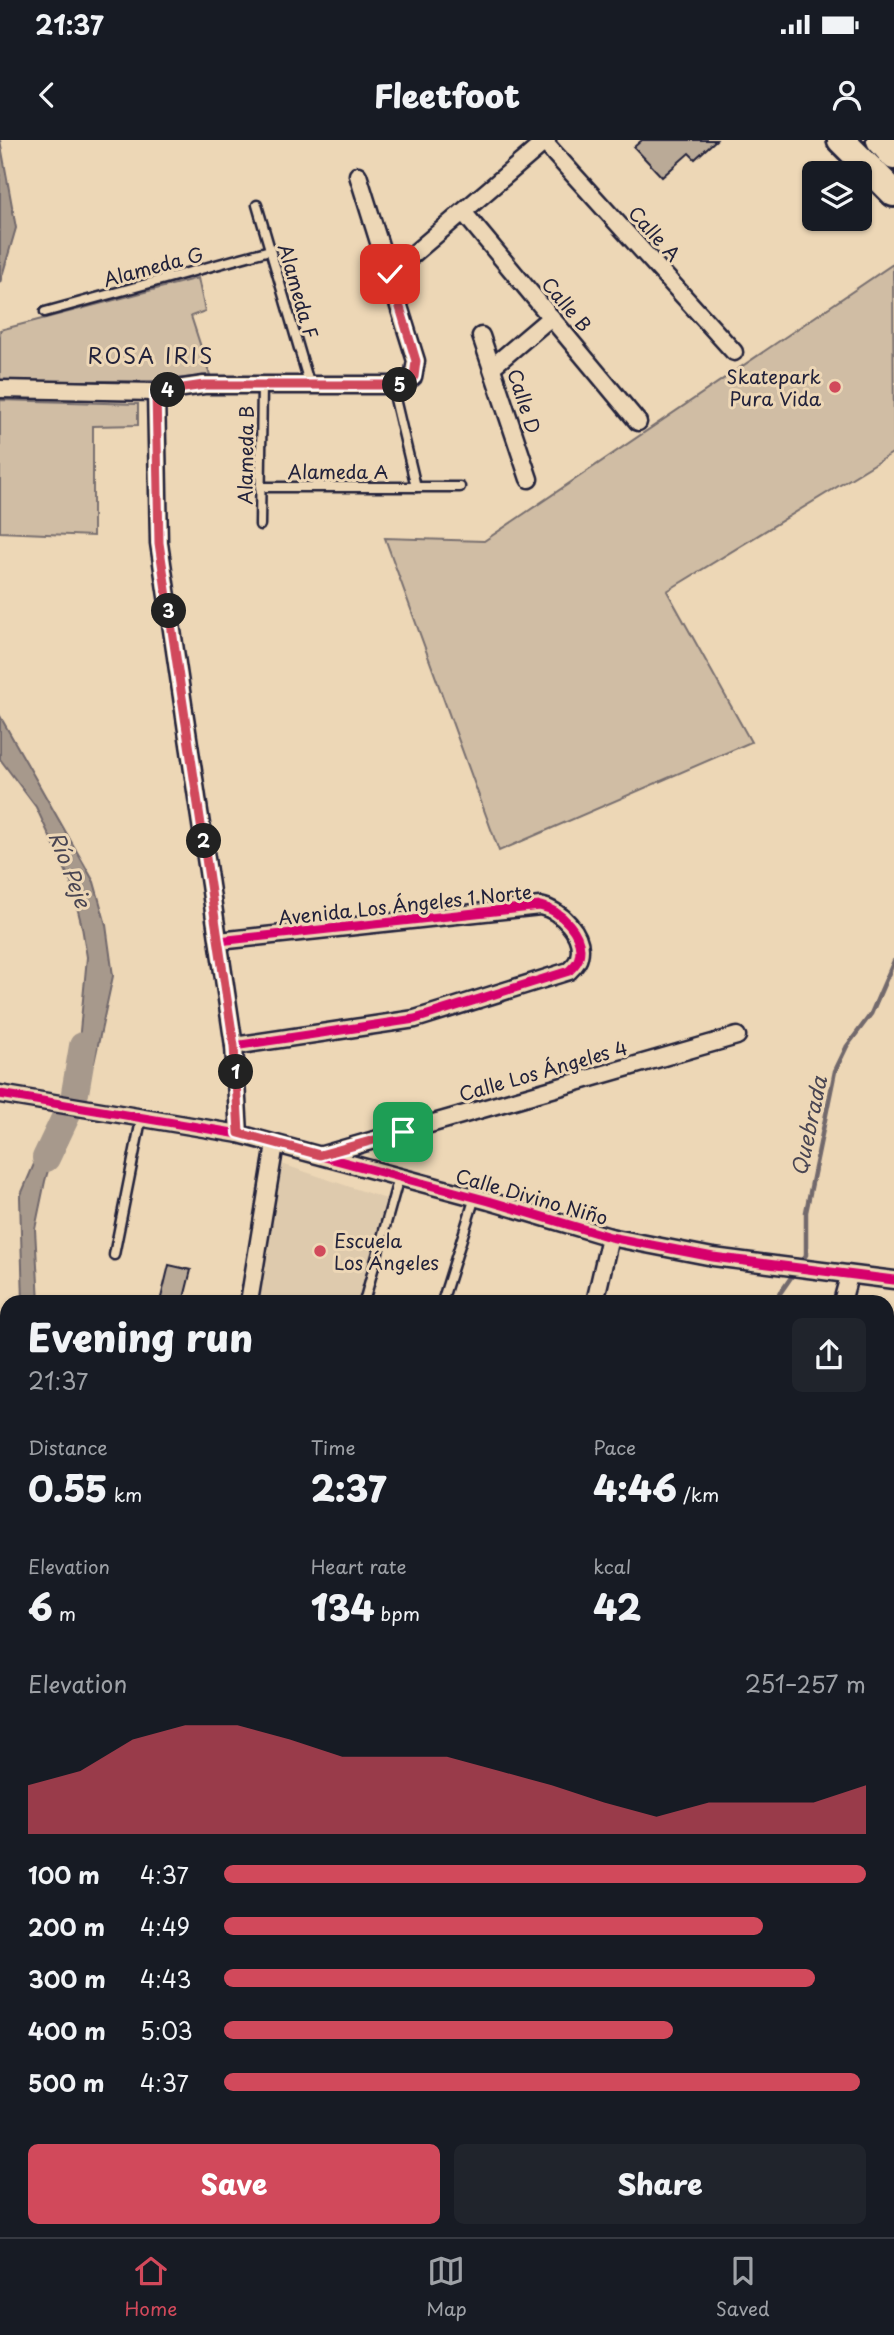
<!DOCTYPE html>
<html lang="en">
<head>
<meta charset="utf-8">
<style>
  :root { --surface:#171b24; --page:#20242c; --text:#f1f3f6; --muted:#9ea1a6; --line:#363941; --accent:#d1495b }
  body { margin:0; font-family:"Playpen Sans",sans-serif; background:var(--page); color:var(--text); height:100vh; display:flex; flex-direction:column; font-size:26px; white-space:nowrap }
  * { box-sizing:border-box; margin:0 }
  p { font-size:23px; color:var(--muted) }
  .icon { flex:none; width:38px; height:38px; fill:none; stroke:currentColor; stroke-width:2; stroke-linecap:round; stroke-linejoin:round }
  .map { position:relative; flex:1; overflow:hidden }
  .details { position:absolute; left:0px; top:1155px; width:894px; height:943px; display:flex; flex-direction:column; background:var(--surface); border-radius:21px 21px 0 0; box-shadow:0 2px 5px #0004 }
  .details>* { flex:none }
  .tools { position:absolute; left:802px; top:21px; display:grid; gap:14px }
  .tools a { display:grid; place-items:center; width:70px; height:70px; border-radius:10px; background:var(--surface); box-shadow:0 2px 5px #0004; font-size:35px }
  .pin { position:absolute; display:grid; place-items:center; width:60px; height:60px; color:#fff; margin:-30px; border-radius:14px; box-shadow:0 4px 10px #0006 }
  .km { position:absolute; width:35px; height:35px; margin:-18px; border-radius:50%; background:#222; color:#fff; font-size:19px; line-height:35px; text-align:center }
  .round { display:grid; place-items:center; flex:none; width:74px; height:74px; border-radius:10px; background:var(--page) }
  .headline { display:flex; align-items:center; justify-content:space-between; height:119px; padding:0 28px }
  h1 { font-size:38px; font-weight:800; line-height:52px }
  .stats { display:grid; grid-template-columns:repeat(3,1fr); gap:10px; height:119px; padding:7px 28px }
  .stats div { display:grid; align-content:center }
  .stats b { font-size:35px; font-weight:800 }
  .stats small { font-size:19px; font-weight:400 }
  .stats p { font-size:19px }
  .chart { height:196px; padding:14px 28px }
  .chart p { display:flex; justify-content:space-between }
  .chart svg { width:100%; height:126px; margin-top:7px; fill:var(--accent); opacity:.7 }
  .action { display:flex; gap:14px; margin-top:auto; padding:14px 28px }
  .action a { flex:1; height:80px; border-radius:10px; background:var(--accent); color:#fff; font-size:28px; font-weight:800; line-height:80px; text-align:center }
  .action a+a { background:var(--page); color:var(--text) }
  ul { padding:0 28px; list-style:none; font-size:23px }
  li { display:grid; grid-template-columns:112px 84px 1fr; align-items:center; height:52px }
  li i { height:18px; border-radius:9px; background:var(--accent) }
  .status { display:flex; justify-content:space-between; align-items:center; height:49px; padding:0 35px; background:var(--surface); direction:ltr }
  .status svg { height:19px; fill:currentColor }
  header { display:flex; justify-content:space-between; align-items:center; height:91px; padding:0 28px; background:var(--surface); font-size:32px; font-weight:800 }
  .menu { display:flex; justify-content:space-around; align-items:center; height:98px; border-top:2px solid var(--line); background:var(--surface); font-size:19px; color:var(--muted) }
  .menu a { display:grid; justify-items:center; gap:4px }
  .menu .on { color:var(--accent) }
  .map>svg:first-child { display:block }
  .built { fill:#decaad }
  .green { fill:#d0bda4; stroke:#797070; stroke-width:2 }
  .water { fill:#a7998c; stroke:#72696c; stroke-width:2 }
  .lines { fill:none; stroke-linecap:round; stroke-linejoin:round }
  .stream { stroke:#72696c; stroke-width:4.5 }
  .river { stroke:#a7998c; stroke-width:28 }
  .building { fill:#baaa97; stroke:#22223b; stroke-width:2 }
  .service-casing { stroke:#22223b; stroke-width:13 }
  .minor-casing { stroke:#22223b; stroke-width:21 }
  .trunk-casing { stroke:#22223b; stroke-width:32 }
  .service { stroke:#edd7b6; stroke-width:8 }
  .minor { stroke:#edd7b6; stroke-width:16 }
  .trunk { stroke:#edd7b6; stroke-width:26 }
  .cycleway-casing { stroke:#edd7b6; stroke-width:13 }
  .cycleway { stroke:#d6006c; stroke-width:9 }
  .route-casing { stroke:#fff; stroke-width:14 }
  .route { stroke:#d1495b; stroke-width:9 }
  .poi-dot { fill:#d1495b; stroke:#edd7b6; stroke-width:2.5 }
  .labels { text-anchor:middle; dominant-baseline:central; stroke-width:6; stroke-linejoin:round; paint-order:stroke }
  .street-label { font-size:19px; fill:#22223b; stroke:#edd7b6 }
  .poi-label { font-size:19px; fill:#22223b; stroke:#edd7b6; text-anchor:end }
  .neighbourhood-label { font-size:21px; letter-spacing:2px; fill:#22223b; stroke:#edd7b6 }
  .water-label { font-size:21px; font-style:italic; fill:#4a4653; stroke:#edd7b6 }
</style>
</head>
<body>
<div class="status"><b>21:37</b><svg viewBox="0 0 49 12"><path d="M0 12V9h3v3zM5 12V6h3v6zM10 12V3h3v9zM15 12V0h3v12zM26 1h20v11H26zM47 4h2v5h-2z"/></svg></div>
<header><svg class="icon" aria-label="back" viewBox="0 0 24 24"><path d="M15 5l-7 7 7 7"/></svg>Fleetfoot<svg class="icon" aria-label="person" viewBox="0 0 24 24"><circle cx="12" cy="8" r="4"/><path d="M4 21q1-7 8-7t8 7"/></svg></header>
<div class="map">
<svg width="894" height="2097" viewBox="0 0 894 2097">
  <rect width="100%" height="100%" fill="#edd7b6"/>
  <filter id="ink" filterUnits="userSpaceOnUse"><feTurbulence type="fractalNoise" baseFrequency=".0143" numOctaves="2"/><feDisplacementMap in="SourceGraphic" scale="14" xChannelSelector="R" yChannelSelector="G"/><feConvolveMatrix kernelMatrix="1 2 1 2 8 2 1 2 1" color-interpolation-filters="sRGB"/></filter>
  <g filter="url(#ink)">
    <path class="built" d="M 282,1024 L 389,1060 L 360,1162 L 256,1162 Z"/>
    <g class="green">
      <path d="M 893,124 L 894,312 L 667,451 L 751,602 L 499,711 L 385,398 L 484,401 Z"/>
      <path d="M 198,138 L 205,171 L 191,176 L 210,235 L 158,241 L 0,241 L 0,190 Z"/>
      <path d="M 0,260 L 138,264 L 138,285 L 93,286 L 93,396 L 0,392 Z"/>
    </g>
    <g class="water">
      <path d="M 0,0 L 16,88 L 0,143 Z"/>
      <path d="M 0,576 L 94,742 L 106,785 L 113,836 L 94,923 L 79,944 L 77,923 L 87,817 L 82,787 L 71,742 L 36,667 L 0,619 Z"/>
      <path d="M 61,985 L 45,1041 L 35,1089 L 39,1162 L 23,1162 L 20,1057 L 37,1017 Z"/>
      <path d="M 0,1948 C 10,1996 11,2049 3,2097 L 0,2097 Z"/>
    </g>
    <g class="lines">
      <g class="stream">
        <path d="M 799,1125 L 806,1115 L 806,1072 L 835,931 L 847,906 L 871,874 L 894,821"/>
        <path d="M 774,1162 L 794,1133"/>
        <path d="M 887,1356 L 894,1359"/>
        <path d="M 887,1502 L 894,1499"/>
        <path d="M 887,1682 L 894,1685"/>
      </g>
      <g class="river">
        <path d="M 75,953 L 83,906"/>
        <path d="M 46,1018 L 66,976"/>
      </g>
    </g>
    <g class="building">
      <path d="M 642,0 L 716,0 L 695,19 L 689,13 L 662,37 L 634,7 Z"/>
      <path d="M 169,1125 L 191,1130 L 183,1162 L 160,1162 Z"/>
    </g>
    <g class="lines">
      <g class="service-casing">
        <g id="service">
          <path d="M 257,65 L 310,246"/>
          <path d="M 45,172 L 270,110"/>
          <path d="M 260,347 L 416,347 L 392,246"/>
          <path d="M 416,347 L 460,347"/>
          <path d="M 260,385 L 262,245"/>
          <path d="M 114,1115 L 142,975"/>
          <path d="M 364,1162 L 399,1037"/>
          <path d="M 442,1162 L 475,1057"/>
          <path d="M 0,1273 L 7,1273"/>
          <path d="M 0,1340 L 3,1340"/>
          <path d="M 0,1429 L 6,1430"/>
        </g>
      </g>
      <g class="minor-casing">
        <g id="minor">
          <path d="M 544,2 L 734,212"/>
          <path d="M 464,73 L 638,282"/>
          <path d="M 390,134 L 547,0"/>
          <path d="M 481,196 L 529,339"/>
          <path d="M 492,227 L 551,177"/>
          <path d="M 0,249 L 156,252 L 204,245 L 402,245 L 413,237 L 416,221 L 358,35"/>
          <path d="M 156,252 L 159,403 L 234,906 L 239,994"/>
          <path d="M 219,801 L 540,766 C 560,770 585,794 579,817 C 578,823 573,827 569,831 L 415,879 L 234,906"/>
          <path d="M 0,954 L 239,994 L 489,1061 L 610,1097 L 713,1117 L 894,1140"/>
          <path d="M 322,1015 L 737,896"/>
          <path d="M 249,1162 L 275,1004"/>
          <path d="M 595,1162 L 610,1097"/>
          <path d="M 842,1162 L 849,1136"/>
          <path d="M 0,1625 L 7,1625"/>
          <path d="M 887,2056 L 894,2052"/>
          <path d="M 534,2091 L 535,2097"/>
          <path d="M 241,2097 L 242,2091"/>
          <path d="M 365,2097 L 365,2091"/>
          <path d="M 806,2097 L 818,2091"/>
        </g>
      </g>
      <g class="trunk-casing">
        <g id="trunk">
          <path d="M 841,0 L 894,53"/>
          <path d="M 880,0 L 894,16"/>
        </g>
      </g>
      <use href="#service" class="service"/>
      <use href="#minor" class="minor"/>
      <use href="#trunk" class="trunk"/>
      <g class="cycleway-casing">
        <g id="cycleway">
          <path d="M 219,801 L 540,766 C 560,770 585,794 579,817 C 578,823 573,827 569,831 L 415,879 L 234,906"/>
          <path d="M 0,954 L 239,994 L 489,1061 L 610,1097 L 713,1117 L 894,1140"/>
        </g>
      </g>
      <use href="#cycleway" class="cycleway"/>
    </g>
  </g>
  <g class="lines" filter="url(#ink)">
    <g class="route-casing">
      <path id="route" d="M 390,134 L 416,221 L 414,237 L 402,245 L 204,245 L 156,252 L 159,403 L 234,906 L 239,993 L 320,1015 L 403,992"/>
    </g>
    <use href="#route" class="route"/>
  </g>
  <g class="poi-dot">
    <circle cx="835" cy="247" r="7"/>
    <circle cx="320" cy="1111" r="7"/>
  </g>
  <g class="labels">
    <g class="street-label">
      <text transform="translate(655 93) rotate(48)">Calle A</text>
      <text transform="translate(153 126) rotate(-15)">Alameda G</text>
      <text transform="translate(299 151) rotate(74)">Alameda F</text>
      <text transform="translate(567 164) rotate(50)">Calle B</text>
      <text transform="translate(525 261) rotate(72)">Calle D</text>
      <text transform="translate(245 315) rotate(-89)">Alameda B</text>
      <text x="338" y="331">Alameda A</text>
      <text transform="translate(405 764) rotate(-6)">Avenida Los Ángeles 1 Norte</text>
      <text transform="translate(543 930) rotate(-16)">Calle Los Ángeles 4</text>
      <text transform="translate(532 1056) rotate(16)">Calle Divino Niño</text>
    </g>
    <g class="poi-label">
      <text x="821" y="236">Skatepark<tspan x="821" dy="22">Pura Vida</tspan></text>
      <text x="334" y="1100" text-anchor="start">Escuela<tspan x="334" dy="22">Los Ángeles</tspan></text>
    </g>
    <g class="neighbourhood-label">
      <text x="151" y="215">ROSA IRIS</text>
    </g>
    <g class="water-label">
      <text transform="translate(71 729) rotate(69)">Río Peje</text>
      <text transform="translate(808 986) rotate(-78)">Quebrada</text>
    </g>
  </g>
</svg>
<div class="tools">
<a><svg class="icon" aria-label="layers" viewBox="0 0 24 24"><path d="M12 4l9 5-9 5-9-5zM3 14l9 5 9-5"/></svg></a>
</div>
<div class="pin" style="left:403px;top:992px;background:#1e9e55"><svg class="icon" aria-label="arrive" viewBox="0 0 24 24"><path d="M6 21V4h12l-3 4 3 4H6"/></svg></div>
<div class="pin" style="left:390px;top:134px;background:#d93025"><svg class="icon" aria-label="check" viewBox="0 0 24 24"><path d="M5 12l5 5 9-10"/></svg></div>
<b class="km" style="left:236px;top:932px">1</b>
<b class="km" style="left:204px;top:701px">2</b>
<b class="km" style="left:169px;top:471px">3</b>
<b class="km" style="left:168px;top:250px">4</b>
<b class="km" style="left:400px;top:245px">5</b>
<section class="details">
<div class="headline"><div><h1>Evening run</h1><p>21:37</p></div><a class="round"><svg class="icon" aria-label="share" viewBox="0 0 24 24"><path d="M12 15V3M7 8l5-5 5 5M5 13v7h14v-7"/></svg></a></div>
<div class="stats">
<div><p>Distance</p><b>0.55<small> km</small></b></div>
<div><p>Time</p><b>2:37</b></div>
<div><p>Pace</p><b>4:46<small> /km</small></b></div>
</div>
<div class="stats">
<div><p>Elevation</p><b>6<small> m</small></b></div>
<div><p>Heart rate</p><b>134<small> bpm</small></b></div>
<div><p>kcal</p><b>42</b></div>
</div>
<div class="chart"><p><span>Elevation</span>251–257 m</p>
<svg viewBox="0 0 160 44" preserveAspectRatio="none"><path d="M0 44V27L10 22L20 11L30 6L40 6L50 11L60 17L70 17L80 17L90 22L100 27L110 33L120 38L130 33L140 33L150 33L160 27V44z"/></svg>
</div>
<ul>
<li><b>100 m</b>4:37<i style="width:100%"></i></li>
<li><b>200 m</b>4:49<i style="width:84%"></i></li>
<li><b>300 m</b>4:43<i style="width:92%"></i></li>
<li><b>400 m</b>5:03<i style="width:70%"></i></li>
<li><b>500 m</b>4:37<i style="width:99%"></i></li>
</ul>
<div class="action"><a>Save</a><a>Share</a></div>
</section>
</div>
<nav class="menu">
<a class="on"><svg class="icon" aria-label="home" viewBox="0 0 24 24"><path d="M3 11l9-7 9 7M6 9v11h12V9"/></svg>Home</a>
<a><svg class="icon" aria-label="map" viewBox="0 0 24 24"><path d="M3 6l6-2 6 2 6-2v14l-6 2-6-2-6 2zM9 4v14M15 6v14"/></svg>Map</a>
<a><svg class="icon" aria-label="saved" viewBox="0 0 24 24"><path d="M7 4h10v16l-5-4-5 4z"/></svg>Saved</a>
</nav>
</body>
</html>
